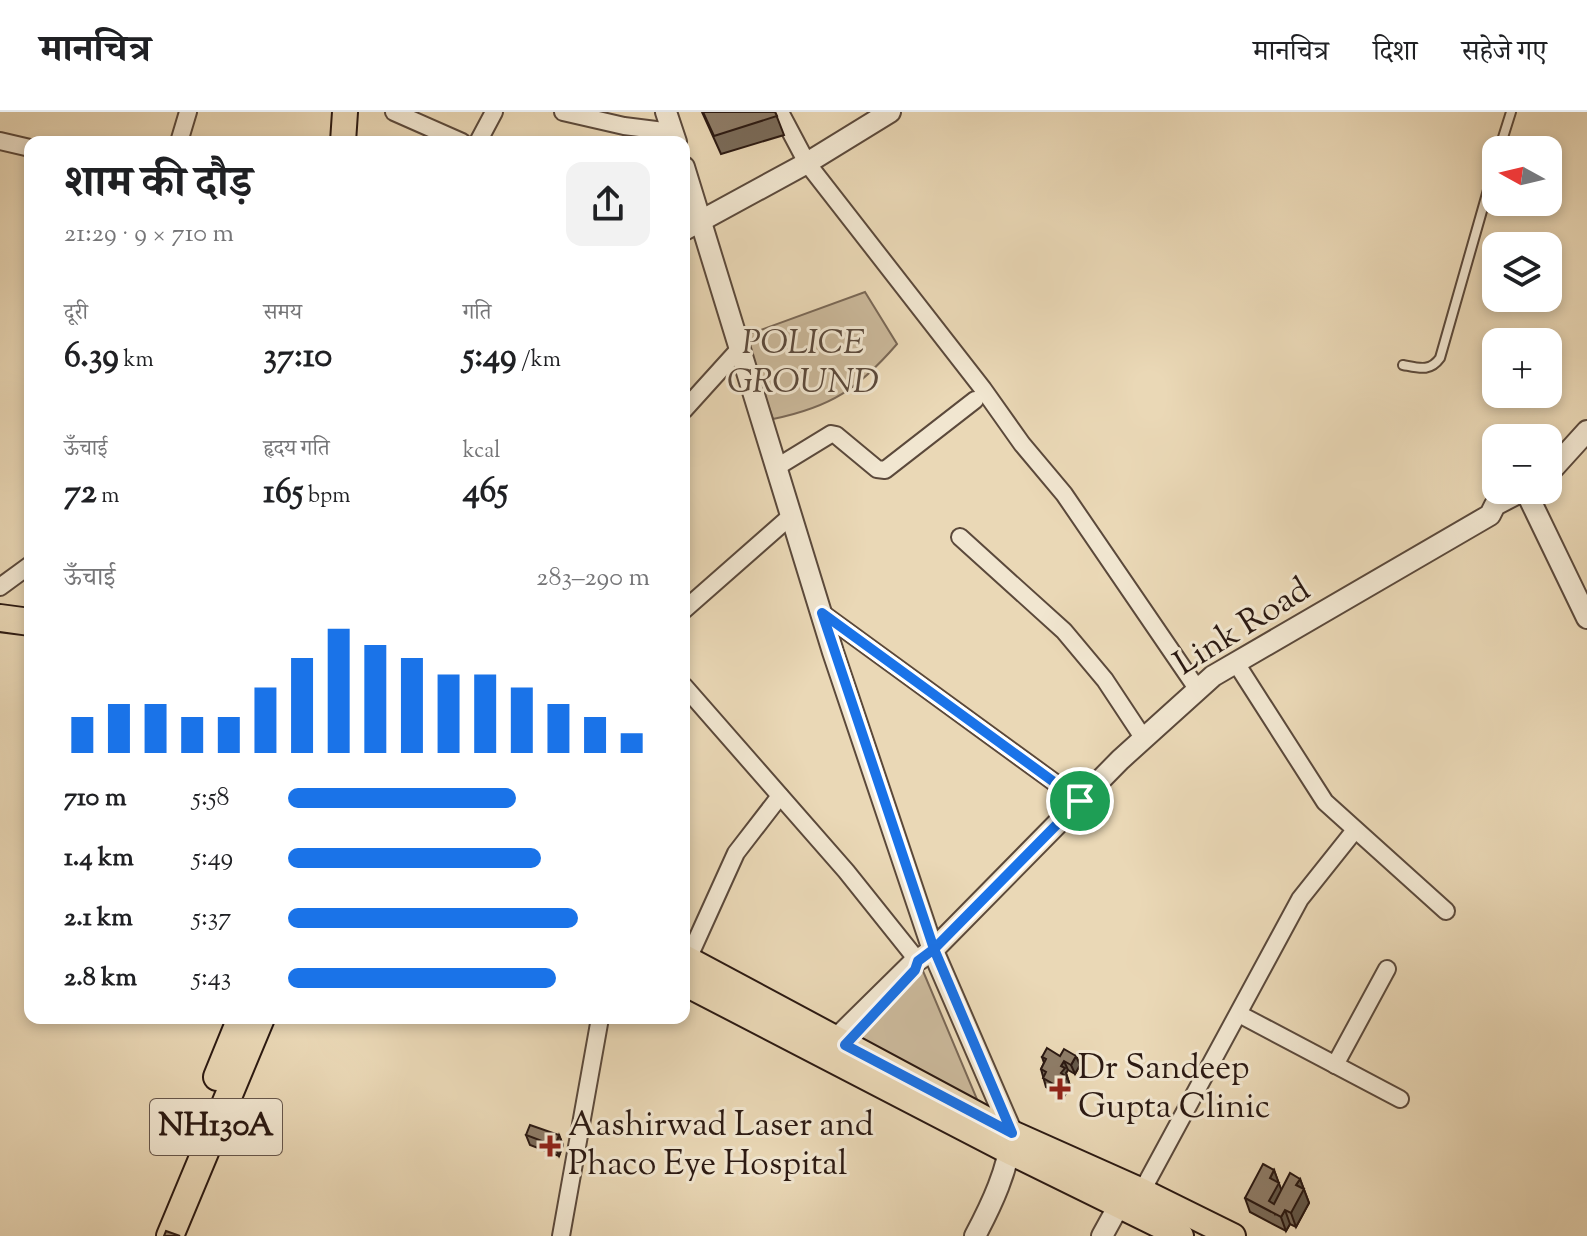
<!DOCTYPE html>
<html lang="hi">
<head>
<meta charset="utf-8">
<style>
  :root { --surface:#fff; --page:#f2f2f2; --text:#202124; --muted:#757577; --line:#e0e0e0; --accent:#1a73e8 }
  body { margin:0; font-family:"Sorts Mill Goudy","Noto Serif Devanagari",serif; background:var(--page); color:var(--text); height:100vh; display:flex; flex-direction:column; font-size:30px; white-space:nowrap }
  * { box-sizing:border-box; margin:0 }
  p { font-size:26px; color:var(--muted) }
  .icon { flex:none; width:44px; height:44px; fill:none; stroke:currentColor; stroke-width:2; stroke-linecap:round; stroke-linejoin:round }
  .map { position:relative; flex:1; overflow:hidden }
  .sheet { position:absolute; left:24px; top:24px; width:666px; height:888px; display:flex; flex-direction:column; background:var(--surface); border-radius:16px; box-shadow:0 4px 12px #0003 }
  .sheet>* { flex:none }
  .needle { width:52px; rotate:278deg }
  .fabs { position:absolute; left:1482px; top:24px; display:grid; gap:16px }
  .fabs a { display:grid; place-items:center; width:80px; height:80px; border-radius:16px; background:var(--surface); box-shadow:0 4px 12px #0003; font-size:40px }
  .pin { position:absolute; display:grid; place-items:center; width:68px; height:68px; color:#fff; margin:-34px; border:4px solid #fff; border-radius:50%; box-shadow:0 2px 8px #0007 }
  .round { display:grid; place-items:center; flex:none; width:84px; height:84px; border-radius:16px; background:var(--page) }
  .head { display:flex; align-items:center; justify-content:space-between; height:136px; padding:0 40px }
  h1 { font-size:44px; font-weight:700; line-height:60px }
  .metrics { display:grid; grid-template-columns:repeat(3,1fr); gap:12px; height:136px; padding:8px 40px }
  .metrics div { display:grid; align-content:center }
  .metrics b { font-size:34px; font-weight:700 }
  .metrics small { font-size:22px; font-weight:400 }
  .metrics p { font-size:22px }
  .chart { height:224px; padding:16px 40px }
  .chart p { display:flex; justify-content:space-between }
  .chart svg { width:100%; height:144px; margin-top:8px; stroke:var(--accent); stroke-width:6 }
  ul { padding:0 40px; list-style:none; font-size:26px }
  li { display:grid; grid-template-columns:128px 96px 1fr; align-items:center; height:60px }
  li i { height:20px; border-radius:10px; background:var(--accent) }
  header { display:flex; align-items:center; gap:48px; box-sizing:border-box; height:112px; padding:0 40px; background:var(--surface); border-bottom:2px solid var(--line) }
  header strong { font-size:38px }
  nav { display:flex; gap:44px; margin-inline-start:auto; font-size:28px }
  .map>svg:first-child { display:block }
  .green { fill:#cab89a; stroke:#7a6856; stroke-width:2 }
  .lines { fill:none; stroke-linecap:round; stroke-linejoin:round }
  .service-casing { stroke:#5b493b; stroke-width:12 }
  .minor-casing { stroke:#5b493b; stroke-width:20 }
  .tertiary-casing { stroke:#5b493b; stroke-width:24 }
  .primary-casing { stroke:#2b1912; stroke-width:28 }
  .trunk-casing { stroke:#2b1912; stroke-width:30 }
  .service { stroke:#f1e6d0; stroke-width:8 }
  .minor { stroke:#f1e6d0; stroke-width:16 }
  .tertiary { stroke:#f1e6d0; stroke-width:20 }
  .primary { stroke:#ead8b6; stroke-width:24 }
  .trunk { stroke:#ead8b6; stroke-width:26 }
  .wall { fill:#7a6b59; stroke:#2b1912; stroke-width:2 }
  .shaded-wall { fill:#635748; stroke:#2b1912; stroke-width:2 }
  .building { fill:#8e7c67; stroke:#2b1912; stroke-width:2 }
  .route-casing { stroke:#fff; stroke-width:16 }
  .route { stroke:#1a73e8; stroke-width:10 }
  .poi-dot { fill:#8f2418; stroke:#f1e6d0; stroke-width:3 }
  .labels { text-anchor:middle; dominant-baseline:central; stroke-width:6; stroke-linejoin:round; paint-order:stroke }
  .shield { fill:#f1e6d0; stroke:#66564b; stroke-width:2 }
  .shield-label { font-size:32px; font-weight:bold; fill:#2b1912 }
  .park-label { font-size:34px; font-style:italic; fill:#5b493b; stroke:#f1e6d0 }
  .street-label { font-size:34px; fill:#2b1912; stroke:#f1e6d0 }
  .poi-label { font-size:34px; fill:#2b1912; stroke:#f1e6d0; text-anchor:start }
</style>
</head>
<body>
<header>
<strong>मानचित्र</strong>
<nav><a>मानचित्र</a><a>दिशा</a><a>सहेजे गए</a></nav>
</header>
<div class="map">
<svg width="1587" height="1124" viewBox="0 0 1587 1124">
  <rect width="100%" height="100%" fill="#ead8b6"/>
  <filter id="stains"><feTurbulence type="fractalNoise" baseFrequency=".0025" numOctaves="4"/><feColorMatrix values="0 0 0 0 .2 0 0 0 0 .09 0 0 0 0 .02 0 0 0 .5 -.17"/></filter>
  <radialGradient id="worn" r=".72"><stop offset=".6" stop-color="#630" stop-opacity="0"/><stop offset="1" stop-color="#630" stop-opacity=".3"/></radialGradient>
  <g class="green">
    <path d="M 865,180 L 897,232 C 858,277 831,295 773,307 L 744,224 Z"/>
    <path d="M 923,859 L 979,992 L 845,921 Z"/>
  </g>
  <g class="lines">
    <g class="service-casing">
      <g id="service">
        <path d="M 1499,38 L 1511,0"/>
        <path d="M 1403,253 C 1419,256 1430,260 1440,246 L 1496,50"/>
      </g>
    </g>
    <g class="minor-casing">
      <g id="minor">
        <path d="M 394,0 L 462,30"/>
        <path d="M 563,0 L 624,14 L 672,20"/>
        <path d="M 780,0 L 807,51 L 983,277 L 1022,332 L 1064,382 L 1198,578"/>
        <path d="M 0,29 L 30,36"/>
        <path d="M 179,30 L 188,0"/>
        <path d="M 478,30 L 494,0"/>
        <path d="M 684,298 L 741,235"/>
        <path d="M 777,355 L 831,322 L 836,323 L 877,357 L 885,358 L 975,288"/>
        <path d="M 960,425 L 1064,519 L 1105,568 L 1144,627"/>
        <path d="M 0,475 L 30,453"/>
        <path d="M 684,498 L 792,403"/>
        <path d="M 822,501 L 1080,689"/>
        <path d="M 1236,551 L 1325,690 L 1446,799"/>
        <path d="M 684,574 L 846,759 L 918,849"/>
        <path d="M 688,847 L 736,741 L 780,684"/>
        <path d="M 1239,902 L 1400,987"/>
        <path d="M 1335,953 L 1387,857"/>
        <path d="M 1142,1079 L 1300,787 L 1355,718"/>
        <path d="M 561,1124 L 600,906"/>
      </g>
    </g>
    <g class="tertiary-casing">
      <g id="tertiary">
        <path d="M 666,0 L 676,30"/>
        <path d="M 684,55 L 833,540 L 934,841 L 1012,1021 C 1008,1058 992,1092 975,1124"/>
        <path d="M 684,118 L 807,51 L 890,0"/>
        <path d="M 1548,362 L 1587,319"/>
        <path d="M 1530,388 L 1587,506"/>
        <path d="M 829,937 L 835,928 L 911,853 L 934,837 L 1120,648 L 1213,564 L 1490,403 L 1495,393 L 1524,378"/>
        <path d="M 1102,1124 L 1119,1093"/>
      </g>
    </g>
    <g class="primary-casing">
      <g id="primary">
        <path d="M 343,30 L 345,0"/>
        <path d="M 684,845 L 1012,1021 L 1142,1079 L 1233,1124"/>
        <path d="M 684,871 L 1010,1040 L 1181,1124"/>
      </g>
    </g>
    <g class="trunk-casing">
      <g id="trunk">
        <path d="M 0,506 L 30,510"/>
        <path d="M 217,965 L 241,906"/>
        <path d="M 170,1124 L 261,906"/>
      </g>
    </g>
    <use href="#service" class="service"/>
    <use href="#minor" class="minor"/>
    <use href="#tertiary" class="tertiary"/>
    <use href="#primary" class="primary"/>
    <use href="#trunk" class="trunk"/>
  </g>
  <g class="wall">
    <path d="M 702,0 L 775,0 L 784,23 L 721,42 Z"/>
    <path d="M 1060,944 L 1076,944 L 1080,953 L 1075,962 L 1068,958 L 1066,961 L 1070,974 L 1062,988 L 1057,985 L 1055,980 L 1046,975 L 1041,957 L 1044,951 L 1042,945 Z"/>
    <path d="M 526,1023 L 559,1023 L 563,1033 L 559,1044 L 530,1033 Z"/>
    <path d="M 1274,1058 L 1281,1078 L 1300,1067 L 1309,1091 L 1296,1115 L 1290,1112 L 1286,1119 L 1250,1100 L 1245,1086 Z"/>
  </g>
  <g class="shaded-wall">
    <path d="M 1076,944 L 1080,953 L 1075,962 L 1071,953 Z"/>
    <path d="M 1064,949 L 1068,958 L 1066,961 L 1070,974 L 1062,988 L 1059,979 L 1061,954 Z"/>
    <path d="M 559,1023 L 563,1033 L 559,1044 L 555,1034 Z"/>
    <path d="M 1274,1058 L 1284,1085 L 1275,1102 L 1269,1089 L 1270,1066 Z"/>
    <path d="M 1300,1067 L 1309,1091 L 1296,1115 L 1291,1101 L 1296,1073 Z"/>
    <path d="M 1285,1098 L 1290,1112 L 1286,1119 L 1281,1105 Z"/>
  </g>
  <g class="building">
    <path d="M 703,0 L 775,0 L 777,4 L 714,24 Z"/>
    <path d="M 1047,936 L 1060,944 L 1064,937 L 1076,944 L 1071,953 L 1064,949 L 1061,954 L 1065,956 L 1061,961 L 1067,965 L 1059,979 L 1054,976 L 1055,973 L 1043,966 L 1046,960 L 1041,957 L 1046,947 L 1042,945 Z"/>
    <path d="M 530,1013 L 559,1023 L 555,1034 L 526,1023 Z"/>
    <path d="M 1263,1052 L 1274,1058 L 1270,1066 L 1279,1071 L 1269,1089 L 1274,1092 L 1290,1061 L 1300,1067 L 1296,1073 L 1304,1077 L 1291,1101 L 1285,1098 L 1281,1105 L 1245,1086 Z"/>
    <path d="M 166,1119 L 180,1124 L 164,1124 Z"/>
  </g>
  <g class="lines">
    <g class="route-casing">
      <path id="route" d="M 1080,689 L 934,837 L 1012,1021 L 845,933 L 915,858 L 918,849 L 934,837 L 822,501 L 1080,689"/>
    </g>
    <use href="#route" class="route"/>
  </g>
  <g class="poi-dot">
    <path d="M1056 965h8v8h8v8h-8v8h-8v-8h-8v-8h8z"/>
    <path d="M546 1022h8v8h8v8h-8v8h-8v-8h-8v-8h8z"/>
  </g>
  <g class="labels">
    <rect class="shield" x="150" y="987" width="132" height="56" rx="6"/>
    <g class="shield-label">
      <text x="216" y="1015">NH130A</text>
    </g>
    <g class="park-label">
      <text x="803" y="232">POLICE<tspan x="803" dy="39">GROUND</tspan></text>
    </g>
    <g class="street-label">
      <text transform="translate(1243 516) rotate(-32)">Link Road</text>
    </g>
    <g class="poi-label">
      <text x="1078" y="957">Dr Sandeep<tspan x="1078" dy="39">Gupta Clinic</tspan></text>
      <text x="568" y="1014">Aashirwad Laser and<tspan x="568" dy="39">Phaco Eye Hospital</tspan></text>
    </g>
  </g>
  <rect width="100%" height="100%" filter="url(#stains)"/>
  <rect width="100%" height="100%" fill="url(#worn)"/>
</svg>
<div class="fabs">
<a><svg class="needle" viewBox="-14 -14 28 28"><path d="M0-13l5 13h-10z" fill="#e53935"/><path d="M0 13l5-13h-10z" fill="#757577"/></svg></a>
<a><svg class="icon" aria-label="layers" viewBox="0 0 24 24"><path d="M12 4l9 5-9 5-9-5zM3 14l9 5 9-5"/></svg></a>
<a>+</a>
<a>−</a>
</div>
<div class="pin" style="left:1080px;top:689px;background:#1e9e55"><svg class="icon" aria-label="arrive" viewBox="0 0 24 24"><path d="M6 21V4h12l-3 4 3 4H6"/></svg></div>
<section class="sheet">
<div class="head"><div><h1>शाम की दौड़</h1><p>21:29 · 9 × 710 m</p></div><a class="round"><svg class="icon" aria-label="share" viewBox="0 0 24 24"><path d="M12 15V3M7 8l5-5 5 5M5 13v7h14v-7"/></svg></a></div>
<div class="metrics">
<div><p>दूरी</p><b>6.39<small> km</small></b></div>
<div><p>समय</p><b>37:10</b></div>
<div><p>गति</p><b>5:49<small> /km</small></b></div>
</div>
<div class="metrics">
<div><p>ऊँचाई</p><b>72<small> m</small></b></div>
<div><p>हृदय गति</p><b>165<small> bpm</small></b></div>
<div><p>kcal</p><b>465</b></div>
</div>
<div class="chart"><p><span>ऊँचाई</span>283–290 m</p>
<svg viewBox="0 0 160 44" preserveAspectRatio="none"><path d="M5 44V33M15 44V29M25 44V29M35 44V33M45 44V33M55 44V24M65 44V15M75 44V6M85 44V11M95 44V15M105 44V20M115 44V20M125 44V24M135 44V29M145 44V33M155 44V38"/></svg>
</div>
<ul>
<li><b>710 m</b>5:58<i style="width:63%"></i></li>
<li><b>1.4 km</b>5:49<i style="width:70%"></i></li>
<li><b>2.1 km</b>5:37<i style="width:80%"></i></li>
<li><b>2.8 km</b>5:43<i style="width:74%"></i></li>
</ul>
</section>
</div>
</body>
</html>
